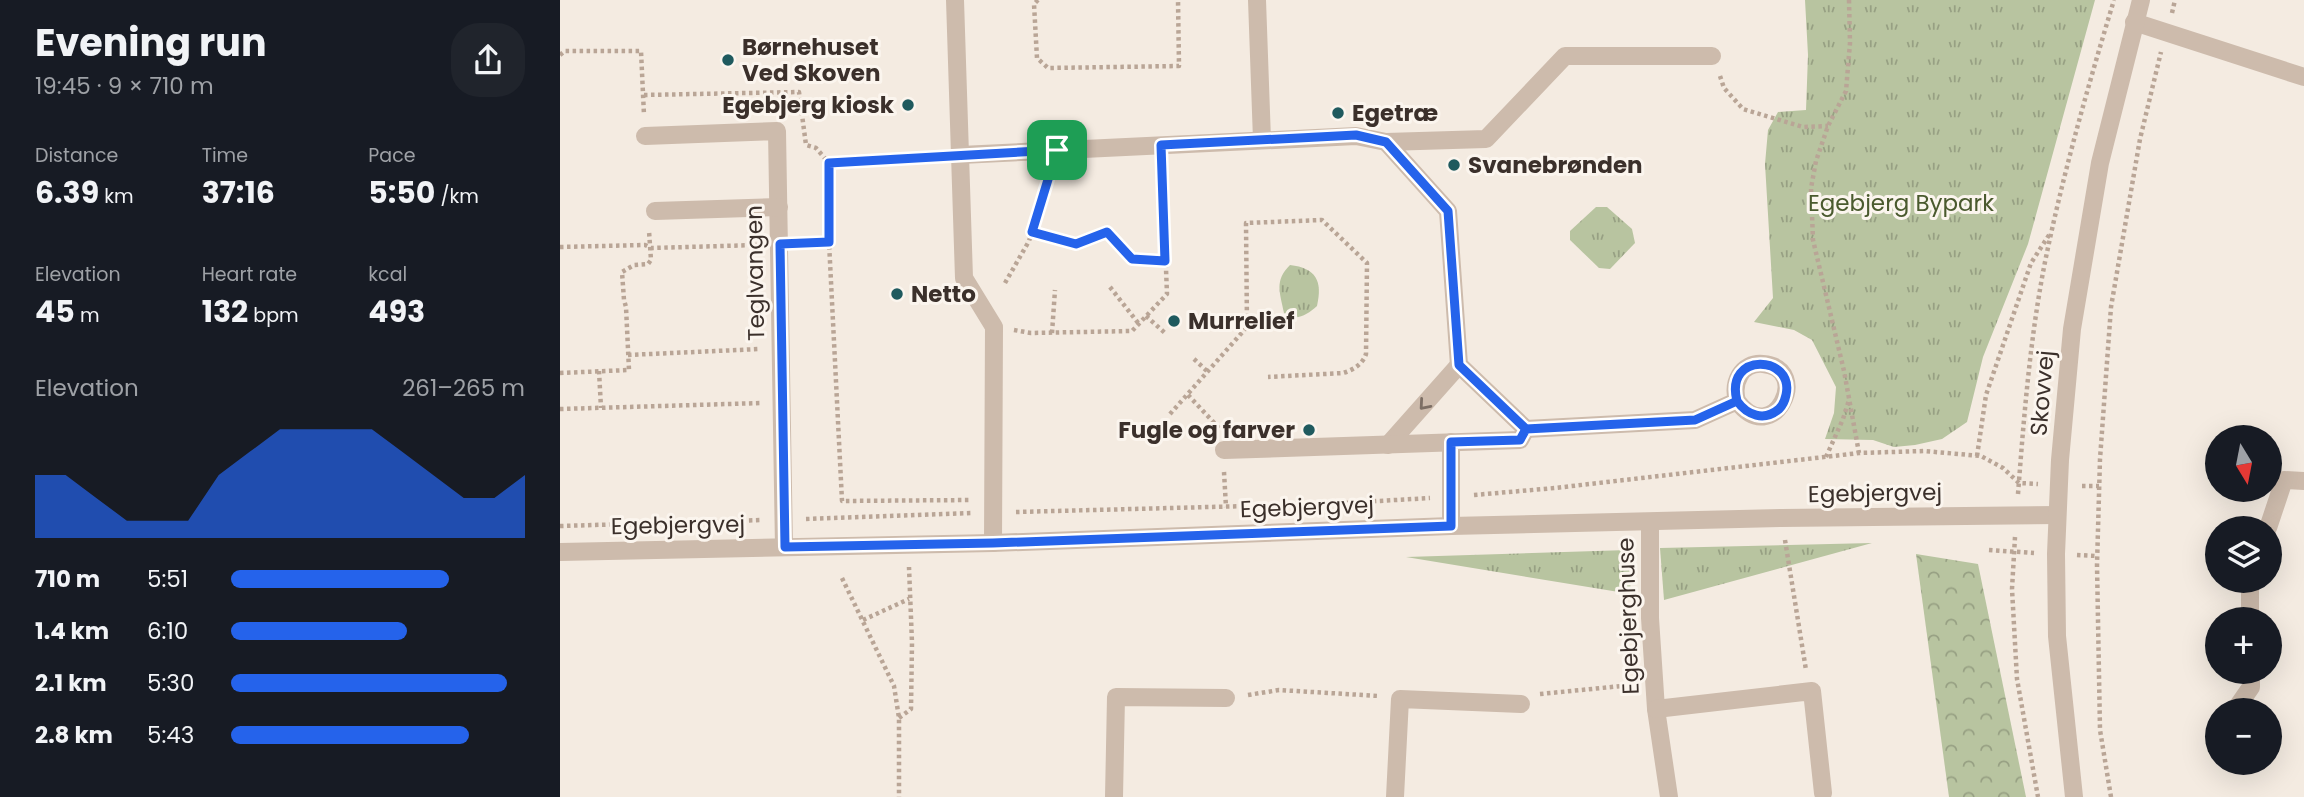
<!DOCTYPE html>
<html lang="en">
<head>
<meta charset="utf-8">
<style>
  :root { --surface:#171b24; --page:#20242c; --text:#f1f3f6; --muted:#9ea1a6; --accent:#2563eb }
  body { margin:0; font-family:Poppins,sans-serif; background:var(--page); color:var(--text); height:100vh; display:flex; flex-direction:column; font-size:26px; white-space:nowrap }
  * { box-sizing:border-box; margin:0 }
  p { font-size:23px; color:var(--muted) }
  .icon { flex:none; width:38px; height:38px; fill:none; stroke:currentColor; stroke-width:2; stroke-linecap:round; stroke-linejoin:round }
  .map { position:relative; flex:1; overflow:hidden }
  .drawer { display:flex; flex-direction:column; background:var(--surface); width:560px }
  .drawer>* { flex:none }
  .needle { width:46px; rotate:170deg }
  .tools { position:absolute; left:1645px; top:425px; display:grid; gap:14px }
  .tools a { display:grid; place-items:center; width:77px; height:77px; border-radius:50%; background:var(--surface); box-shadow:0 7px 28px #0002; font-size:35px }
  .pin { position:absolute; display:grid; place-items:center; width:60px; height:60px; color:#fff; margin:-30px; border-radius:14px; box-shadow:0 4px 10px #0006 }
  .round { display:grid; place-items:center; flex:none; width:74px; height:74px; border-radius:28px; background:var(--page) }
  .head { display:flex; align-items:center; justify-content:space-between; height:119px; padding:0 35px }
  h1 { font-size:38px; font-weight:700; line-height:52px }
  .metrics { display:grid; grid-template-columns:repeat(3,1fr); gap:10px; height:119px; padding:7px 35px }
  .metrics div { display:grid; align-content:center }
  .metrics b { font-size:30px; font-weight:700 }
  .metrics small { font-size:19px; font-weight:400 }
  .metrics p { font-size:19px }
  .chart { height:196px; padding:14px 35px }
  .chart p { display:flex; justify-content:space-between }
  .chart svg { width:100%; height:126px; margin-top:7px; fill:var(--accent); opacity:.7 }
  ul { padding:0 35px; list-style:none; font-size:23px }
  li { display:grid; grid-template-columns:112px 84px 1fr; align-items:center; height:52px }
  li i { height:18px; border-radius:9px; background:var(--accent) }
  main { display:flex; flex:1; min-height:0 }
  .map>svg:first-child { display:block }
  .forest { fill:url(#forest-crowns) }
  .park { fill:url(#park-tufts) }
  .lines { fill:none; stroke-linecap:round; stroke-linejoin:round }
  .path { stroke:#b9a596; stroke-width:4.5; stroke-dasharray:3.5 3.5; stroke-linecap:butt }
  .minor { stroke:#cdbbac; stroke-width:18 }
  .oneway { stroke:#7d6f65 }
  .route-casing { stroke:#fff; stroke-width:14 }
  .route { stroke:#2563eb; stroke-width:9 }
  .poi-dot { fill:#1f5a5e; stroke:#fbf5ee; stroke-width:2.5 }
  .labels { text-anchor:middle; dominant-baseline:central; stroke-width:6; stroke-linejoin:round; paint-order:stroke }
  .poi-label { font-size:23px; font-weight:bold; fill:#3b302b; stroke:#fbf5ee; text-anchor:start }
  .park-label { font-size:23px; fill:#4a5a2e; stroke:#fbf5ee }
  .street-label { font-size:23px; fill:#3b302b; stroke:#fbf5ee }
</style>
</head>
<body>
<main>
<section class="drawer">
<div class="head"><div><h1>Evening run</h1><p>19:45 · 9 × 710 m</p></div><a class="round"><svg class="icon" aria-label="share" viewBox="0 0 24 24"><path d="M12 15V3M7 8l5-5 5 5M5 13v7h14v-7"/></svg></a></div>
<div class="metrics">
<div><p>Distance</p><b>6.39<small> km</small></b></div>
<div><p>Time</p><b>37:16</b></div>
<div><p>Pace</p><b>5:50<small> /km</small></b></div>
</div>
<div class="metrics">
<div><p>Elevation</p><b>45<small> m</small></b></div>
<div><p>Heart rate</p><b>132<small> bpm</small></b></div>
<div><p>kcal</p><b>493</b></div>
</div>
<div class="chart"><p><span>Elevation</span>261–265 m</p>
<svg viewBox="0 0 160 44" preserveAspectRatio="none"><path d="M0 44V22L10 22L20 30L30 38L40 38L50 38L60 22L70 14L80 6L90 6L100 6L110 6L120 14L130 22L140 30L150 30L160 22V44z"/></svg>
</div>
<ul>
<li><b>710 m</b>5:51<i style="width:74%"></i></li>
<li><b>1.4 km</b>6:10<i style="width:60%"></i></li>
<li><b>2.1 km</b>5:30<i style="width:94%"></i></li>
<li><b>2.8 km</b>5:43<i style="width:81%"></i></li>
</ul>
</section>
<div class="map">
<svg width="1744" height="797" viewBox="0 0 1744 797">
  <defs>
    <pattern id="forest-crowns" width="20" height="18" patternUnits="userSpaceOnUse" patternTransform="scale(1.75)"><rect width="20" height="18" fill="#b8c4a0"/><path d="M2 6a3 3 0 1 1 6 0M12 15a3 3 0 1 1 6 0" fill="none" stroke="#97a083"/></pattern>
    <pattern id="park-tufts" width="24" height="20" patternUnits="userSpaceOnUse" patternTransform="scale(1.75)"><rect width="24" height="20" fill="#b8c4a0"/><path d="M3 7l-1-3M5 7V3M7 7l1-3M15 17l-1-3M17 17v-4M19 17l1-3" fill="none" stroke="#97a083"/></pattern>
  </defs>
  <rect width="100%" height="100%" fill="#f4ebe1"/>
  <path class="forest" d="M 1356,554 L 1418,564 L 1466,797 L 1389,797 Z"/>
  <g class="park">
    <path d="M 1245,0 L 1535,0 L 1468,244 L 1423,357 L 1407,422 L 1382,439 L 1355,445 L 1334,447 L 1313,440 L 1265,439 L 1274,413 L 1276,387 L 1252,340 L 1234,330 L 1194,322 L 1213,298 L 1205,164 L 1208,130 L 1218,112 L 1246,110 L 1248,55 Z"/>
    <path d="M 1036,207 L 1047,207 L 1072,229 L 1075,243 L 1050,269 L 1039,268 L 1010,240 L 1010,231 Z"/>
    <path d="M 730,265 C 756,268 763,281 757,306 C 747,315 736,322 724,313 C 720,292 714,281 730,265 Z"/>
    <path d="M 1312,543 L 1104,600 L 1100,548 Z"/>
    <path d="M 1068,550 L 1071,594 L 846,557 Z"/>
  </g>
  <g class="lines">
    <g class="path">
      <path d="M 478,0 L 474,4 L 477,58 L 488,68 L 619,66 L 618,0"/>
      <path d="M 1289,0 L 1290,43 L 1286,91 L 1268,126 L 1256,161 L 1251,188 L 1253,240 L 1284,371 L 1299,453"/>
      <path d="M 1612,13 L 1615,0"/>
      <path d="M 0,55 L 5,51 L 81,51 L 84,115"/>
      <path d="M 1160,76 L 1164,88 L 1183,109 L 1243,127 L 1268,126"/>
      <path d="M 84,95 L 239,92 L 246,145 L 256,148 L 269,163 L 269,242 L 282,501 L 411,500"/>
      <path d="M 269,163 L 380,156"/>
      <path d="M 472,232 L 516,244 L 547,232 L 572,259 L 605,262"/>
      <path d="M 241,243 L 269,242"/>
      <path d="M 0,247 L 85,245 L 91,248 L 197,245"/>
      <path d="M 445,283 L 469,241 L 491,171"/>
      <path d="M 550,287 L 579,324"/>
      <path d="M 586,316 L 605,333"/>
      <path d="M 454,330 L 471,333 L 572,331 L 607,294 L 602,167"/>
      <path d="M 492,333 L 495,290"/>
      <path d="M 68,355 L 200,349"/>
      <path d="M 634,359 L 648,372"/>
      <path d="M 39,371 L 41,408"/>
      <path d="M 0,373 L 69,370 L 66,307 L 64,300 L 62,272 L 74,265 L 88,264 L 91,260 L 89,231"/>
      <path d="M 628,395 L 660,429"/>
      <path d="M 0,409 L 202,403"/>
      <path d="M 610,414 L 687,327 L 686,223 L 762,220 L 807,263 L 806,354 C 803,364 793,370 783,373 L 708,377"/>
      <path d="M 1417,456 L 1426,395 L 1471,263 L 1491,232"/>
      <path d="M 1266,457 L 1283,419 L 1289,400"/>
      <path d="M 664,472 L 666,507"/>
      <path d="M 1522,486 L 1539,486"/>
      <path d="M 1458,494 C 1464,416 1470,338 1485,262 C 1503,174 1528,86 1554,0"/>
      <path d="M 914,495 L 995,488 L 1299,453 L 1364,451 L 1421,456 L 1443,468 L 1459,483 L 1478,484"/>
      <path d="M 456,512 L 766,504 L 870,498"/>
      <path d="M 246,519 L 412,513"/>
      <path d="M 0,526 L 202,520"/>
      <path d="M 1455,537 L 1452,589 L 1457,679 L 1478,797"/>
      <path d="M 1225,540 L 1246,670"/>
      <path d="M 1429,550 L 1474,553"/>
      <path d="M 1517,555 L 1537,556"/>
      <path d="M 282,578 L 334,686 L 339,718 L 339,797"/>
      <path d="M 303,620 L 349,599"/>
      <path d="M 980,694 L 1072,685"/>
      <path d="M 688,695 L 719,690 L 819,696"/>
      <path d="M 339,718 L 351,709 L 352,643 L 349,567"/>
      <path d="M 1551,797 L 1540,730 L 1537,565 L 1540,459 L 1551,307 L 1580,139 L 1601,52"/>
    </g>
    <g class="minor">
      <path d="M 395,0 L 404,278 L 434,327 L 433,543"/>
      <path d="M 697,0 L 702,140"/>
      <path d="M 1574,22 L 1744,77"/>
      <path d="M 85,136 L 217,131 L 224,547"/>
      <path d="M 826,142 L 888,211 L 899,365 L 966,429"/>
      <path d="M 401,155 L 796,136 L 826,142 L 926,139 L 1005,56 L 1152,56"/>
      <path d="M 95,211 L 219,207"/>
      <path d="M 966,429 L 1135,420 L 1177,401 C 1213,450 1253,368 1203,364 C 1181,362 1172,383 1177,401"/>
      <path d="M 891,442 L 891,526"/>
      <path d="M 828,445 L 899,365"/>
      <path d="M 664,450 L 960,440 L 966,429"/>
      <path d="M 1090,522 L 1090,618 L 1096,709 L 1109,797"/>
      <path d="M 1708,528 L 1724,480 L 1744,481"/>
      <path d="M 0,552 L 433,543 L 891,526 L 1221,518 L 1497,515"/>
      <path d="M 1690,620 L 1690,581"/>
      <path d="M 1096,709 L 1252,691 L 1263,793"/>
      <path d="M 1675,710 L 1691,687 L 1691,672"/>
      <path d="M 554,797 L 556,697 L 666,698"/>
      <path d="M 835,797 L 840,699 L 961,704"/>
      <path d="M 1514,797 L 1497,636 L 1496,554 L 1500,460 L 1512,329 L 1540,163 L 1581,0"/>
    </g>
  </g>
  <defs><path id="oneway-chevron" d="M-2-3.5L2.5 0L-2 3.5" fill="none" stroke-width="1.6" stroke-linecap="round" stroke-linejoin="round" transform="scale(1.75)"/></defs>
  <use class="oneway" href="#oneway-chevron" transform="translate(864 405) rotate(131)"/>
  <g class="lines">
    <g class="route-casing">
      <path id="route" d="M 497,150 L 269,163 L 269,242 L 220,244 L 225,547 L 433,543 L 891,526 L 891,442 L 960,440 L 966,429 L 1135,420 L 1177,401 C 1187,415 1204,422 1219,409 C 1223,405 1225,400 1226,395 C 1235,355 1164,351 1177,401 L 1135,420 L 966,429 L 899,365 L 888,211 L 826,142 L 796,135 L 601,145 L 605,261 L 572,259 L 547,232 L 516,244 L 472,232 L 497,150"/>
    </g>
    <use href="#route" class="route"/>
  </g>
  <g class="poi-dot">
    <circle cx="168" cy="60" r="7"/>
    <circle cx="348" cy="105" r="7"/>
    <circle cx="778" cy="113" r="7"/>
    <circle cx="894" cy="165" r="7"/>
    <circle cx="337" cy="294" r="7"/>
    <circle cx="614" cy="321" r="7"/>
    <circle cx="749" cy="430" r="7"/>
  </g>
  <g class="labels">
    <g class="poi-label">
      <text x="182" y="47">Børnehuset<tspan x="182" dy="26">Ved Skoven</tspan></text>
      <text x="334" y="105" text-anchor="end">Egebjerg kiosk</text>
      <text x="792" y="113">Egetræ</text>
      <text x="908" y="165">Svanebrønden</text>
      <text x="351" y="294">Netto</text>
      <text x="628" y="321">Murrelief</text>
      <text x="735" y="430" text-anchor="end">Fugle og farver</text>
    </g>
    <g class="park-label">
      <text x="1341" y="203">Egebjerg Bypark</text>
    </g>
    <g class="street-label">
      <text transform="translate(195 273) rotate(-91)">Teglvangen</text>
      <text transform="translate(1482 393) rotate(-85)">Skovvej</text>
      <text transform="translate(1315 493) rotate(-1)">Egebjergvej</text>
      <text transform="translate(747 507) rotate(-2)">Egebjergvej</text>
      <text transform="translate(118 525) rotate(-1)">Egebjergvej</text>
      <text transform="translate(1068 616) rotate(-92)">Egebjerghuse</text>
    </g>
  </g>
</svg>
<div class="tools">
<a><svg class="needle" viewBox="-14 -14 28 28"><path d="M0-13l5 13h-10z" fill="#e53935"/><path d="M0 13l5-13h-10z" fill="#9ea1a6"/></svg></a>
<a><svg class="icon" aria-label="layers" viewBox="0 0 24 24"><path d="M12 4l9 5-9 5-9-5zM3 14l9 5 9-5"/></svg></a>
<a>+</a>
<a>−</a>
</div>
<div class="pin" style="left:497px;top:150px;background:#1e9e55"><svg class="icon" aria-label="arrive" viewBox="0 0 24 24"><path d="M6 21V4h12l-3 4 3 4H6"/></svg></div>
</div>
</main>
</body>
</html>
